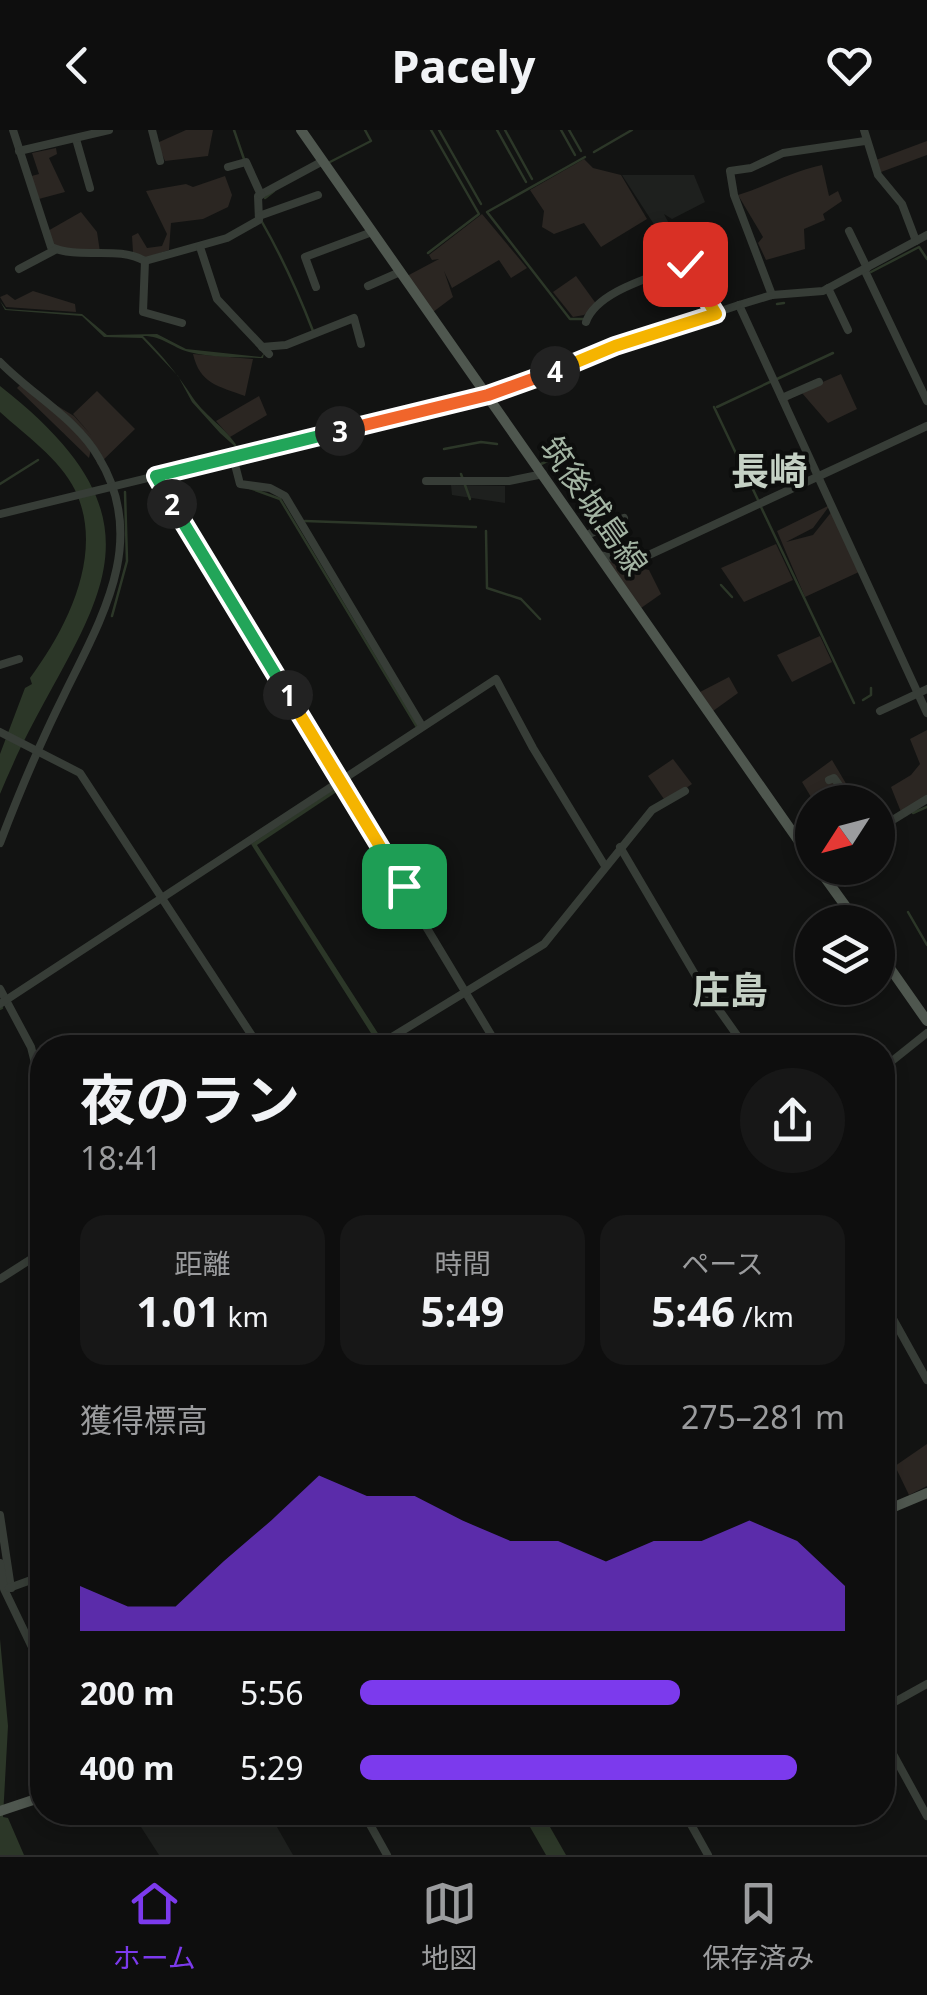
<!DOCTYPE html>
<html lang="ja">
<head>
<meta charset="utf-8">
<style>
  :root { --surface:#0e0e0e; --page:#171717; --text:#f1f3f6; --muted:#9b9c9e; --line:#2e2e2e; --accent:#7c3aed }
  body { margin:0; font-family:"Noto Sans","Noto Sans JP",sans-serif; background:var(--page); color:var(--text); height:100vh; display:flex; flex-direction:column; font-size:38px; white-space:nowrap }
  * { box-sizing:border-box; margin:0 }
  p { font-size:32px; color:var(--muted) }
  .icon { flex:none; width:55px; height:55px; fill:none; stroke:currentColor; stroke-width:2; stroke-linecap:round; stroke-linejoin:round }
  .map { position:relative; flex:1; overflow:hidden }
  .sheet { position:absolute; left:30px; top:905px; width:865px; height:790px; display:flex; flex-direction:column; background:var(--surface); border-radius:40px; box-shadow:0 5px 15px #0003,0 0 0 2px var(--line) }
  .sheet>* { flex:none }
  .needle { width:65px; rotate:234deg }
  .fabs { position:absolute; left:795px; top:655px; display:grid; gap:20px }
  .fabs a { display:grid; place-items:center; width:100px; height:100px; border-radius:50%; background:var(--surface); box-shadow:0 5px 15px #0003,0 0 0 2px var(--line); font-size:50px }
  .pin { position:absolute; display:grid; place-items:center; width:85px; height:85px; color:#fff; margin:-42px; border-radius:20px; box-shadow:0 5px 15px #0006 }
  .km { position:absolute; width:50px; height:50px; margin:-25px; border-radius:50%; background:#222; color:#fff; font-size:28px; line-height:50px; text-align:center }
  .round { display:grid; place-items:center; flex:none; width:105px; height:105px; border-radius:52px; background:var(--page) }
  .overview { display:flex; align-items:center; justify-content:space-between; height:170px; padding:0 50px }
  h1 { font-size:55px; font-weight:700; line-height:75px }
  .figures { display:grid; grid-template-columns:repeat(3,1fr); gap:15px; height:170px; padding:10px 50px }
  .figures div { display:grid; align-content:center; border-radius:25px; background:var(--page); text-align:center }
  .figures b { font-size:42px; font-weight:700 }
  .figures small { font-size:28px; font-weight:400 }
  .figures p { font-size:28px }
  .chart { height:280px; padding:20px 50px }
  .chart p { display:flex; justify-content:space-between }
  .chart svg { width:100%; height:180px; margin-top:10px; fill:var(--accent); opacity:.7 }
  ul { padding:0 50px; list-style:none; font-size:32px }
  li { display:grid; grid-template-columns:160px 120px 1fr; align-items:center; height:75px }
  li i { height:25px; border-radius:12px; background:var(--accent) }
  header { display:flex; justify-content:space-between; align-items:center; height:130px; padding:0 50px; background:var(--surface); font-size:45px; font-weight:700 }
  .tab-bar { display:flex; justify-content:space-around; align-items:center; height:140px; border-top:2px solid var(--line); background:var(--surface); font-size:28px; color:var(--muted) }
  .tab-bar a { display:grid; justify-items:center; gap:5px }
  .tab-bar .on { color:var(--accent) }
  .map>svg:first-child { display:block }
  .built { fill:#1e201e }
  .green { fill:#2b2622 }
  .water { fill:#2c3728 }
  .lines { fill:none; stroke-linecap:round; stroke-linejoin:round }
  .stream { stroke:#2c3728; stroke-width:2.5 }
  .minor { stroke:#373d37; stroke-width:8 }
  .major { stroke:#4f574f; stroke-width:10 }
  .split-1-casing { stroke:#fff; stroke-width:20 }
  .split-2-casing { stroke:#fff; stroke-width:20 }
  .split-3-casing { stroke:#fff; stroke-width:20 }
  .split-4-casing { stroke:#fff; stroke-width:20 }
  .split-5-casing { stroke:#fff; stroke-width:20 }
  .split-1 { stroke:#f5b400; stroke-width:12 }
  .split-2 { stroke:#22a559; stroke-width:12 }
  .split-3 { stroke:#22a559; stroke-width:12 }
  .split-4 { stroke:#f0652b; stroke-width:12 }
  .split-5 { stroke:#f5b400; stroke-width:12 }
  .labels { text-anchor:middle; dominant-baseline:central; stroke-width:8; stroke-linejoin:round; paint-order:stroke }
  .street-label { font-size:32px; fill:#a3b4a3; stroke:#0d0e0d }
  .quarter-label { font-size:38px; font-weight:bold; fill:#c4d0c4; stroke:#0d0e0d }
</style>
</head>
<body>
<header><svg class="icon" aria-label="back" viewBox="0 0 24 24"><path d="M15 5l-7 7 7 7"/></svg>Pacely<svg class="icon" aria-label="heart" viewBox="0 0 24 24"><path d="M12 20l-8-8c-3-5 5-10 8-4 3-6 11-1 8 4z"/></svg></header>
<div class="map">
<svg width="927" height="1725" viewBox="0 0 927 1725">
  <rect width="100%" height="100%" fill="#121312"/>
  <g class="built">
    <path d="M 622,45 L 694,45 L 705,72 L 672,89 L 664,84 L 678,111 L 668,116 Z"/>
    <path d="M 451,355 L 505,356 L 505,373 L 452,365 Z"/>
    <path d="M 132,1683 L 269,1683 L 293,1725 L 159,1725 Z"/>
  </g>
  <g class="green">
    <path d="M 186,0 L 213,0 L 208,26 L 165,31 L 157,13 Z"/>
    <path d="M 927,11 L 927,25 L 881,42 L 876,30 Z"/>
    <path d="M 56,18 L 57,24 L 49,28 L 65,62 L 35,70 L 28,47 L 39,44 L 32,23 Z"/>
    <path d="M 584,29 L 593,38 L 621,45 L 647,89 L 601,117 L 584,93 L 554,104 L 542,97 L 544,81 L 530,60 Z"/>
    <path d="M 822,35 L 829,66 L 838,61 L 842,71 L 823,84 L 825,90 L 804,99 L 805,119 L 766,130 L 758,113 L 763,107 L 738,65 C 769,55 791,42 822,35 Z"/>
    <path d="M 225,46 L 232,65 L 228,77 L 203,89 L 171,93 L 169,120 L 145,128 L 133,122 L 132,106 L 138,103 L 147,118 L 162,116 L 167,104 L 146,61 L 186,54 L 193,57 Z"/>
    <path d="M 81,82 L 97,102 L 100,122 L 56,117 L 46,102 Z"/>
    <path d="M 482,84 L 527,138 L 511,148 L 499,130 L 452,158 L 444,141 L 453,167 L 433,182 L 407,146 L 439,129 L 432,130 L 429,125 Z"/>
    <path d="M 576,146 L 597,175 L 584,185 L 573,187 L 553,162 Z"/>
    <path d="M 33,161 L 75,174 L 76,182 L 6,177 L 0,167 L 7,164 L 15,170 Z"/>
    <path d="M 193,224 L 253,229 L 245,266 C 218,256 200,254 193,224 Z"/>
    <path d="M 841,244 L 857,279 L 828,293 L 802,263 L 788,270 L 793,289 L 784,269 Z"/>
    <path d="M 21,254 L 74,286 L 91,305 L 73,284 L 97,261 L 135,299 L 98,335 L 91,319 L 89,328 L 17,258 Z"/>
    <path d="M 259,266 L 267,285 L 230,307 L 216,291 Z"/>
    <path d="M 830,375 L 813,398 L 786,412 L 813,405 L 833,380 L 861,441 L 805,467 L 777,401 Z"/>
    <path d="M 776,414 L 793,450 L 744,472 L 721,438 Z"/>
    <path d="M 608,431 L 649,440 L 661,464 L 641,478 Z"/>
    <path d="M 820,506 L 832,532 L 792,552 L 777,525 Z"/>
    <path d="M 729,547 L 738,563 L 713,581 L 700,562 Z"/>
    <path d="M 927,600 L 927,666 L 901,682 L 891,657 L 911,645 L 920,634 L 910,609 Z"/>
    <path d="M 673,629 L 692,654 L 666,672 L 648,646 Z"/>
    <path d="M 832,630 L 857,672 L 814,672 L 802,652 Z"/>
    <path d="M 927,1314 L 927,1356 L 909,1365 L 895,1336 Z"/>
  </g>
  <g class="water">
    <path d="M 0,171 L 6,179 L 82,184 L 107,205 L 157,204 L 186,219 L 261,227 L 264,223 L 263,228 C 239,227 212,228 189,222 C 171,217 163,206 143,206 C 163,226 178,245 193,268 C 206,287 229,300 240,321 L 220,303 L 192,272 L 178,246 L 142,208 L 104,207 L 82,186 L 5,180 Z"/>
    <path d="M 0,256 C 197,410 72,487 0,664 L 0,624 L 25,558 L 32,554 L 30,548 C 68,497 105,422 75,360 C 60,329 25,305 0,282 Z"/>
    <path d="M 339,656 L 341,659 L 257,715 L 381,908 L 376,911 L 251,714 Z"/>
    <path d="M 0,1509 L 8,1596 L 3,1687 L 8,1688 L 24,1725 L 0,1725 Z"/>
    <path d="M 522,1683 L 542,1683 L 566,1725 L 546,1725 Z"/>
  </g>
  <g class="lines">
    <g class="stream">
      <path d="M 234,0 L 245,32"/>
      <path d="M 439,0 L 481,74"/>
      <path d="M 497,0 L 526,52"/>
      <path d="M 505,0 L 532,49"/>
      <path d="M 561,0 L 575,25"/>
      <path d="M 569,0 L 581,21"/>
      <path d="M 594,22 L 632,0"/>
      <path d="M 585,27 L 487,82 L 570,189 L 585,189"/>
      <path d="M 330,32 L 371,11 L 365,0"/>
      <path d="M 265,68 L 274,61"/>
      <path d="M 262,92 C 282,127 298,162 313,201"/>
      <path d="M 428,123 L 479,84 L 431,0"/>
      <path d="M 871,142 L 919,117 L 927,129"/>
      <path d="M 777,174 L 784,173"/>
      <path d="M 777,249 L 833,223"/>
      <path d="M 714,277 L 758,370"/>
      <path d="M 717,277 L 772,251"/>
      <path d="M 444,319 L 481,312 L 497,314"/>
      <path d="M 541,334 L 556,327"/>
      <path d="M 461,344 L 470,369"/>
      <path d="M 0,354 L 38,330"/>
      <path d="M 247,357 L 280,369 L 417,597"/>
      <path d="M 761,377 L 854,573"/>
      <path d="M 305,391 L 476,397"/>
      <path d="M 486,401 L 487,458 L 521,469 L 540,489"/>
      <path d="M 721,455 L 732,467"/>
      <path d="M 112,486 L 127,431 L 125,362"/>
      <path d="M 863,570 L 871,565 L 871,558"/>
      <path d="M 913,683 L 927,677"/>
      <path d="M 908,782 L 927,815"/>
      <path d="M 0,879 L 2,878"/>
    </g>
    <g class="minor">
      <path d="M 13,0 L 51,117 C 80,130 117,115 145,131 L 227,108 L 259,90 L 258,66 L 323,31"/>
      <path d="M 152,0 L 160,31"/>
      <path d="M 864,0 L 878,45 L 902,74 L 916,111"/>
      <path d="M 76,9 L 90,58"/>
      <path d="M 19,21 L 109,0"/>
      <path d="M 228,37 L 246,32 L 261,65"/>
      <path d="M 259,86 L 318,65"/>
      <path d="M 849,101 L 867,138"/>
      <path d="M 200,117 L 217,169 L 269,224"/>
      <path d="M 145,131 L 143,182 L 182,193"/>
      <path d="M 19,139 L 55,120"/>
      <path d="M 864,139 L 927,271"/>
      <path d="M 368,156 L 400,142"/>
      <path d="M 316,157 L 305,127 L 372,102"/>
      <path d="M 828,158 L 848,200"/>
      <path d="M 772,165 L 734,65 L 730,41 L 751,38 L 783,23 L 865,11"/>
      <path d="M 739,175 L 927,583"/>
      <path d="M 586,192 C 597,160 657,146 685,134 L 716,184"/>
      <path d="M 262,217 L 286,215 L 354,188 L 361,214"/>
      <path d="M 0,232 C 31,264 77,289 99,328 C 149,411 101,489 64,565 C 40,613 19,663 0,713"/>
      <path d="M 782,268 L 819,252"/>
      <path d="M 233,327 L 240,354 L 270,358 L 285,366 L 422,596"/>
      <path d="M 155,346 L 499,918"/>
      <path d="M 426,351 L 509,351 L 543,344"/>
      <path d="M 0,384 L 488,265 L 615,216 L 739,175 L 772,165 L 823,161 L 927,105"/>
      <path d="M 585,406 L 624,388"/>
      <path d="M 599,425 L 631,432 L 651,424 L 927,296"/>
      <path d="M 0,535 L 19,529"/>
      <path d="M 880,581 L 927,559"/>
      <path d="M 0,602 L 80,643 L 260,918"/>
      <path d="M 829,650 L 834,648 L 851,672"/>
      <path d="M 878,699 L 927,669"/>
      <path d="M 620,717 L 700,853 L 746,918"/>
      <path d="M 0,859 L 31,917 L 35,933 L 37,1052 L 42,1068"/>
      <path d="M 0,874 L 496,549 L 533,618 L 605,736"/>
      <path d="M 374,918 L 544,814 L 652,680 L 685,661"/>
      <path d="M 882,939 L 927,903"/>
      <path d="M 0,1149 L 42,1122"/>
      <path d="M 882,1169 L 927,1250"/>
      <path d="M 0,1385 L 11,1458"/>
      <path d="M 0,1433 L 4,1459 L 42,1538"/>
      <path d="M 9,1458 L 42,1446"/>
      <path d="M 882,1579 L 927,1554"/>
      <path d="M 882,1604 L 927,1686"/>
      <path d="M 363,1682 L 387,1725"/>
      <path d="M 684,1682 L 708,1725"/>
    </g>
    <g class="major">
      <path d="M 301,0 L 812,730"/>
      <path d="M 818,738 L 857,792"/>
      <path d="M 878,821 L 927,891"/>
      <path d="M 882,1382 L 927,1363"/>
      <path d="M 0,1681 L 42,1667"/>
    </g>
  </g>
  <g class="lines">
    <g class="split-1-casing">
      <path id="split-1" d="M 288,565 L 404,756"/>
    </g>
    <g class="split-2-casing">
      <path id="split-2" d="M 172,374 L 288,565"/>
    </g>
    <g class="split-3-casing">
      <path id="split-3" d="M 172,374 L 156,346 L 340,301"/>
    </g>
    <g class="split-4-casing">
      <path id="split-4" d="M 340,301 L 488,265 L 555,241"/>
    </g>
    <g class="split-5-casing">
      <path id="split-5" d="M 555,241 L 615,216 L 716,184 L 685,134"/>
    </g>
    <use href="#split-1" class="split-1"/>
    <use href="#split-2" class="split-2"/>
    <use href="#split-3" class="split-3"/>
    <use href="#split-4" class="split-4"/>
    <use href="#split-5" class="split-5"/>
  </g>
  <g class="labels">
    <g class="street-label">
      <text transform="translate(595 375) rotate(55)">筑後城島線</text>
    </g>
    <g class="quarter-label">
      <text x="769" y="340">長崎</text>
      <text x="730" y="859">庄島</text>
    </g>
  </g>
</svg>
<div class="fabs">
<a><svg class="needle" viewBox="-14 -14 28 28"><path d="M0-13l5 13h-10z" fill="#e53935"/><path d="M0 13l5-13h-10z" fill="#9b9c9e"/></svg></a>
<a><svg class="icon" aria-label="layers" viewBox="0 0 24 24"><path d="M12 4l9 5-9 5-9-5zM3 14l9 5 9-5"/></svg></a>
</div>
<div class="pin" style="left:404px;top:756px;background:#1e9e55"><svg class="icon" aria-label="arrive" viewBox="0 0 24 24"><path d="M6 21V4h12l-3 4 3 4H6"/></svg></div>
<div class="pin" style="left:685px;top:134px;background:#d93025"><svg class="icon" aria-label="check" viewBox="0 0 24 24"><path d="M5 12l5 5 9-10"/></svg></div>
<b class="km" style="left:288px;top:565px">1</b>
<b class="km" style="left:172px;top:374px">2</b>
<b class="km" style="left:340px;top:301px">3</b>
<b class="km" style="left:555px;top:241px">4</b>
<section class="sheet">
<div class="overview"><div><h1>夜のラン</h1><p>18:41</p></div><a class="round"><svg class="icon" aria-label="share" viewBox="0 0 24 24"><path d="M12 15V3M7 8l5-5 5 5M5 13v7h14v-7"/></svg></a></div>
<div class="figures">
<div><p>距離</p><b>1.01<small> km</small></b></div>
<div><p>時間</p><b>5:49</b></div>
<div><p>ペース</p><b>5:46<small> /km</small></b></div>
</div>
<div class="chart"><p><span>獲得標高</span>275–281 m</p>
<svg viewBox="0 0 160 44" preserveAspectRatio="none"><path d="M0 44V33L10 38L20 38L30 27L40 17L50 6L60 11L70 11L80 17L90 22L100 22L110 27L120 22L130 22L140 17L150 22L160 33V44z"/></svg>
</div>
<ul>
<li><b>200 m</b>5:56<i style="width:66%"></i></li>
<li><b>400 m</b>5:29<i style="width:90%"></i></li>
</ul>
</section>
</div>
<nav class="tab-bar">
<a class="on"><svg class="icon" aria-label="home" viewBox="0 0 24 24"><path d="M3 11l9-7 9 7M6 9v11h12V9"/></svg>ホーム</a>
<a><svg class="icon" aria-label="map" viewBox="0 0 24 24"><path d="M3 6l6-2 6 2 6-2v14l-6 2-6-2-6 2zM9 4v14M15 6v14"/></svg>地図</a>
<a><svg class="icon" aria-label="saved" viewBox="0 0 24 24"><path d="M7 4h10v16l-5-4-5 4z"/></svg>保存済み</a>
</nav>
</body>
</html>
